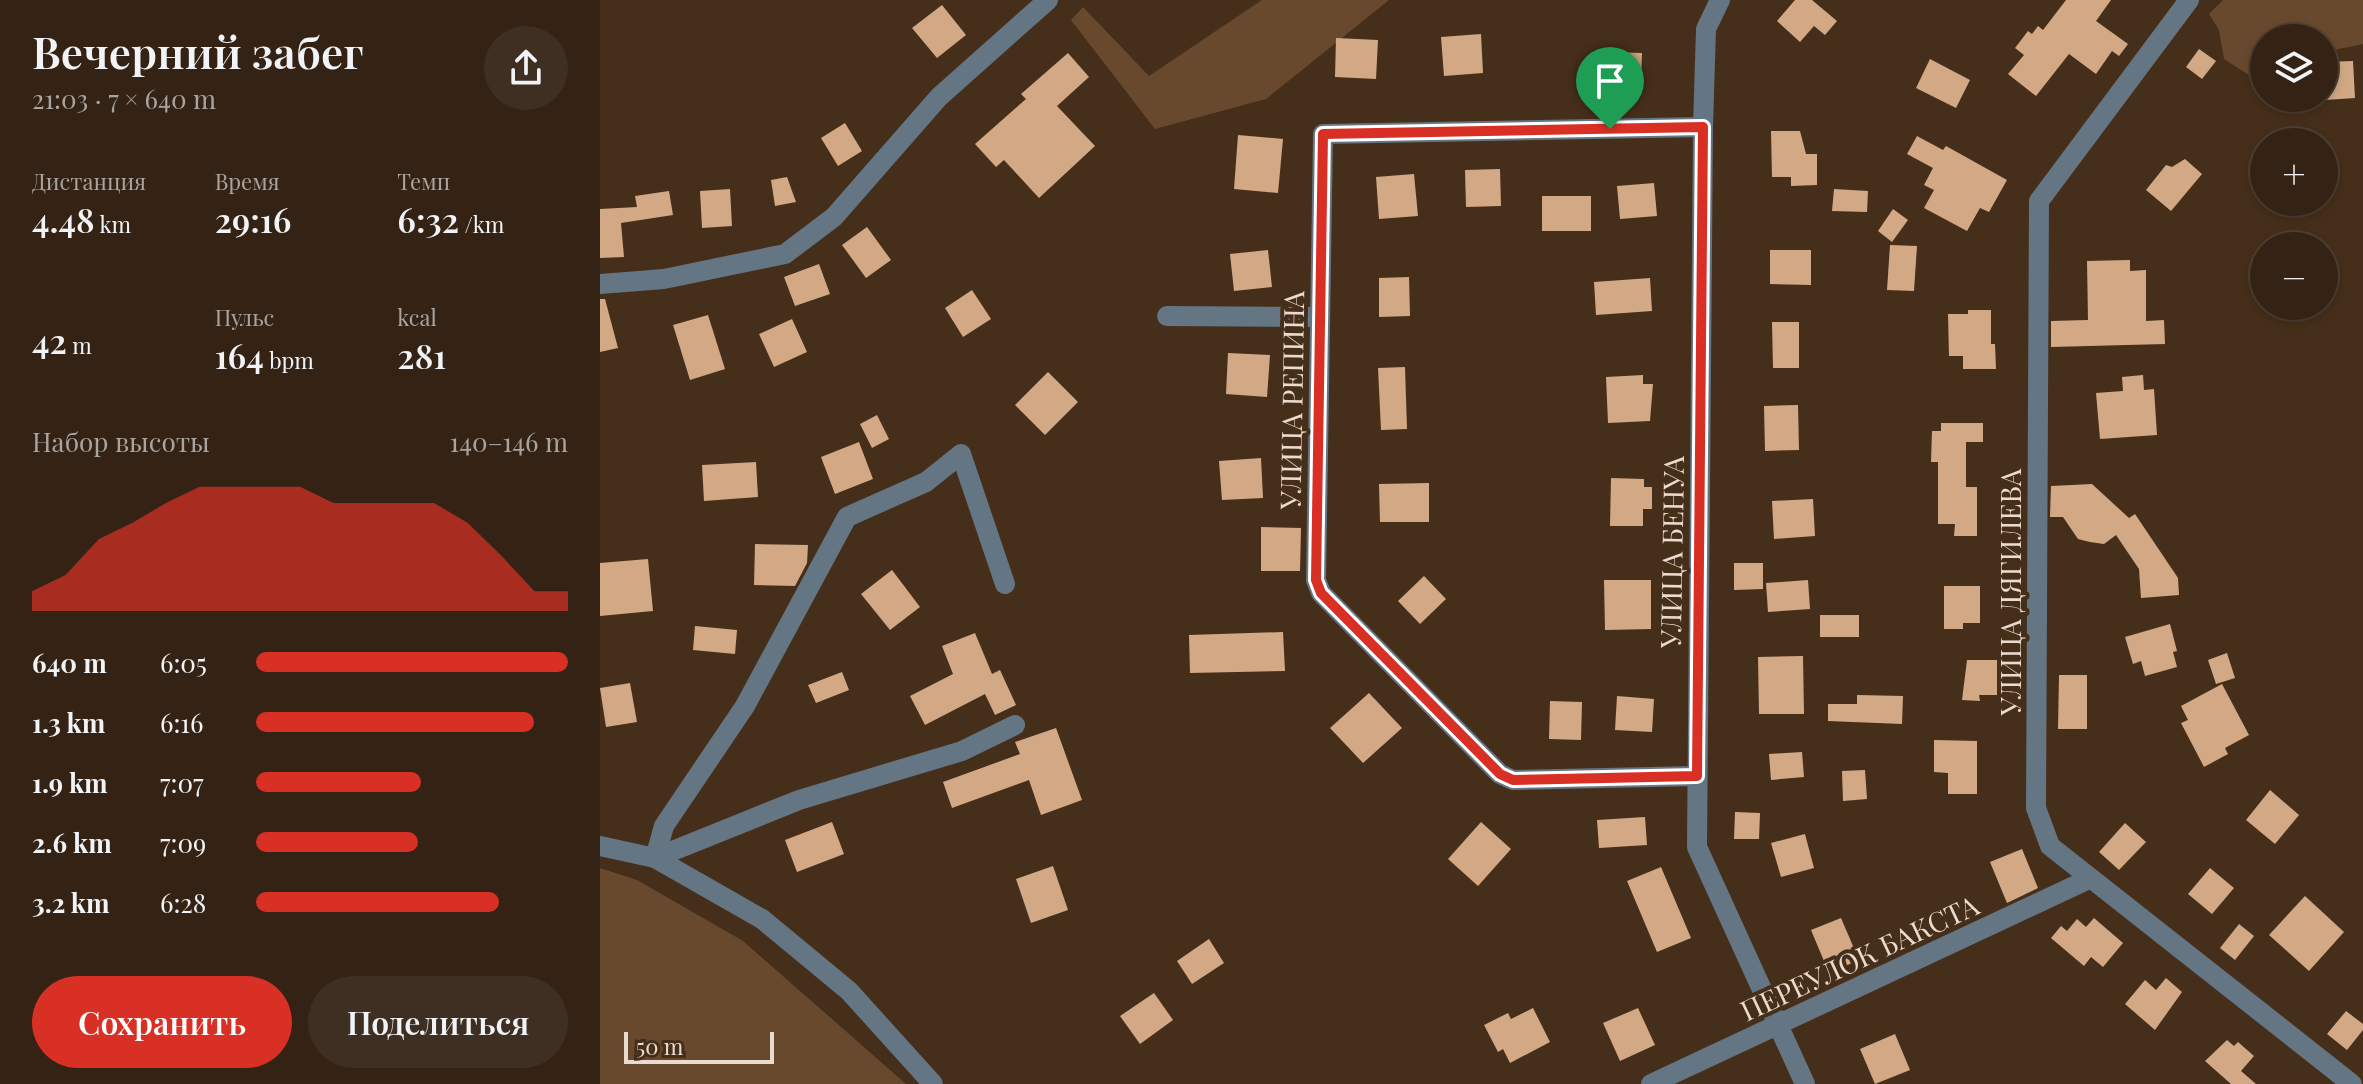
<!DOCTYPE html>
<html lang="ru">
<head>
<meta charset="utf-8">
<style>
  :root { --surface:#342314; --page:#3f2f22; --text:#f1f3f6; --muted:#a9a4a0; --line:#4e4034; --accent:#d93025 }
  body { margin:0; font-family:"Playfair Display",serif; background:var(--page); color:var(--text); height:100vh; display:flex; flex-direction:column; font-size:30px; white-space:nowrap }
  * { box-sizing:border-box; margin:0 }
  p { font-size:26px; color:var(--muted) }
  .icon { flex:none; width:44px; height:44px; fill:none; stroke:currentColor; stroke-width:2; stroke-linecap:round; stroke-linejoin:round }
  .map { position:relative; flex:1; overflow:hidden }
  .details { display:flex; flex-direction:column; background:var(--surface); width:600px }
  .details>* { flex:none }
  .buttons { position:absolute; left:1650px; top:24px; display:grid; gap:16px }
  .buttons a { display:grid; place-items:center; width:88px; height:88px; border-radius:50%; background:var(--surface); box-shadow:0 4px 12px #0003,0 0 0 2px var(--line); font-size:40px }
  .scale { position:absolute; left:24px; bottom:20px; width:150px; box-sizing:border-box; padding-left:8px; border:4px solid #ebdbcf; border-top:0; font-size:22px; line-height:28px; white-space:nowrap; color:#ebdbcf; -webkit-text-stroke:6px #462f1a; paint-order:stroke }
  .pin { position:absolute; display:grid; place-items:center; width:68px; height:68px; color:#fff; margin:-82px -34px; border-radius:50% 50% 50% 0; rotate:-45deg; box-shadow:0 0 8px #0007 }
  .pin .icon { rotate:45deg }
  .round { display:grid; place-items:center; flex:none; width:84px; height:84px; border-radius:42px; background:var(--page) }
  .headline { display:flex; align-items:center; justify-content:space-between; height:136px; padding:0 32px }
  h1 { font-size:44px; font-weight:600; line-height:60px }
  .figures { display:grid; grid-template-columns:repeat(3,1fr); gap:12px; height:136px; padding:8px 32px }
  .figures div { display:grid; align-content:center }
  .figures b { font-size:34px; font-weight:600 }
  .figures small { font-size:22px; font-weight:400 }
  .figures p { font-size:22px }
  .chart { height:224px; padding:16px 32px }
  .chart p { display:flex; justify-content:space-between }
  .chart svg { width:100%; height:144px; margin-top:8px; fill:var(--accent); opacity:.7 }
  .button { display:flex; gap:16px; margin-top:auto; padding:16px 32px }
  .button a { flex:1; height:92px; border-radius:48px; background:var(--accent); color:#fff; font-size:32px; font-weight:600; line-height:92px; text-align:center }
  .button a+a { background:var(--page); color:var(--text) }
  ul { padding:0 32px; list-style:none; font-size:26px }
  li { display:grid; grid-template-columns:128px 96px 1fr; align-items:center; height:60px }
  li i { height:20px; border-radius:10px; background:var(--accent) }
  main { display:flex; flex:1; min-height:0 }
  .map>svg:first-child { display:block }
  .green { fill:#69492d }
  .building { fill:#d3a985 }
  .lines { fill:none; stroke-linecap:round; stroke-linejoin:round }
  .minor { stroke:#647584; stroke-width:20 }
  .route-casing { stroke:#fff; stroke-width:16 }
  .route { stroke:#d93025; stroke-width:10 }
  .labels { text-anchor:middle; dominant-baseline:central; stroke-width:8; stroke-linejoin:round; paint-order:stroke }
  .street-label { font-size:28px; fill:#ebdbcf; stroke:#462f1a }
</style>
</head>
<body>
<main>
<section class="details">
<div class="headline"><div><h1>Вечерний забег</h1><p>21:03 · 7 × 640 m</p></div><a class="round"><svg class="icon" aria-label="share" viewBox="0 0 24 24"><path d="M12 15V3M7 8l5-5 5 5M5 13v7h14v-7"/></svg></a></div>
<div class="figures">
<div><p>Дистанция</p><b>4.48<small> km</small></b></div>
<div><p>Время</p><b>29:16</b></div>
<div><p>Темп</p><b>6:32<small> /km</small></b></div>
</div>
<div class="figures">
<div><b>42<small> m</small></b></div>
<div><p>Пульс</p><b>164<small> bpm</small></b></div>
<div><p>kcal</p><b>281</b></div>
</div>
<div class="chart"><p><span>Набор высоты</span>140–146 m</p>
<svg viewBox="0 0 160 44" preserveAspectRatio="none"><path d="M0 44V38L10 33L20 22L30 17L40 11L50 6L60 6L70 6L80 6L90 11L100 11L110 11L120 11L130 17L140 27L150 38L160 38V44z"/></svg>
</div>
<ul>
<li><b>640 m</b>6:05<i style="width:100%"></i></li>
<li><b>1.3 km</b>6:16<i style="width:89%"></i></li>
<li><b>1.9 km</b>7:07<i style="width:53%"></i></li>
<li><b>2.6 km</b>7:09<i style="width:52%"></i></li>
<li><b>3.2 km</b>6:28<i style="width:78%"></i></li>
</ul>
<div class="button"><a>Сохранить</a><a>Поделиться</a></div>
</section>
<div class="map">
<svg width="1763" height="1084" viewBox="0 0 1763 1084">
  <rect width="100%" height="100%" fill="#462f1a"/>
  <g class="green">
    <path d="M 662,0 L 789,0 L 666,99 L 555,129 L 471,20 L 483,7 L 549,76 Z"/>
    <path d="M 1623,0 L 1763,0 L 1763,44 L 1724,52 L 1724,38 L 1664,38 L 1663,84 L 1624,59 L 1619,30 L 1609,14 Z"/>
    <path d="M 0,868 L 37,880 L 143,941 L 306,1084 L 0,1084 Z"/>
  </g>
  <g class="building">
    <path d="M 1195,0 L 1212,0 L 1237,21 L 1225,35 L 1214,26 L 1200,42 L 1177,21 Z"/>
    <path d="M 1466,0 L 1511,0 L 1496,21 L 1528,44 L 1519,56 L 1512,51 L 1496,74 L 1469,54 L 1436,96 L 1408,74 L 1424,55 L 1415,48 L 1428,31 L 1432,34 L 1438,26 L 1443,30 Z"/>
    <path d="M 342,5 L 366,35 L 337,58 L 312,28 Z"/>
    <path d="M 881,34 L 883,73 L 844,76 L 841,37 Z"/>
    <path d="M 736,38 L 778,40 L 776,79 L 735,77 Z"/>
    <path d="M 1599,49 L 1616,61 L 1602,79 L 1586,67 Z"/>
    <path d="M 1008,52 L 1042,53 L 1041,81 L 1007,80 Z"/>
    <path d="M 468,53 L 489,77 L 457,106 L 495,146 L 439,198 L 404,160 L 396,167 L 375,144 L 426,99 L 421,94 Z"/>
    <path d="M 1330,59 L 1370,80 L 1356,108 L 1316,88 Z"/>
    <path d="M 1753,61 L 1755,98 L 1725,100 L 1724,62 Z"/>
    <path d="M 245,123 L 262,151 L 238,166 L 221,138 Z"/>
    <path d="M 1171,131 L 1200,131 L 1206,154 L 1217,154 L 1217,185 L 1191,186 L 1191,177 L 1172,177 Z"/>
    <path d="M 638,135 L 683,139 L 678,193 L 634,189 Z"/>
    <path d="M 1317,136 L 1343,150 L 1346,146 L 1407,180 L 1389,212 L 1380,208 L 1367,231 L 1324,208 L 1334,190 L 1324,185 L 1333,168 L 1307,154 Z"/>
    <path d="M 1585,159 L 1602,174 L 1571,211 L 1546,190 L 1566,165 L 1572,167 Z"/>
    <path d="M 900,169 L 901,206 L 866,207 L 865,170 Z"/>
    <path d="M 814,174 L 818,216 L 779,219 L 776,177 Z"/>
    <path d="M 187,177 L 196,202 L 175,206 L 171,180 Z"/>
    <path d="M 1054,183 L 1057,216 L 1020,219 L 1017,186 Z"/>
    <path d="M 130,189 L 132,226 L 102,228 L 100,191 Z"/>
    <path d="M 1234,189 L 1268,191 L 1267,212 L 1232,211 Z"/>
    <path d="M 69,191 L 73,215 L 21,223 L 24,257 L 0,258 L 0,209 L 37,207 L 35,196 Z"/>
    <rect x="942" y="196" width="49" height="35"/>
    <path d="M 1293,209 L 1308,220 L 1292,242 L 1278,231 Z"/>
    <path d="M 267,227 L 291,260 L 266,278 L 242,245 Z"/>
    <path d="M 1290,245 L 1317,246 L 1314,291 L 1287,290 Z"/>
    <path d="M 668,250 L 672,287 L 634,291 L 630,254 Z"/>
    <path d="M 1170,250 L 1211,250 L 1211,285 L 1170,284 Z"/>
    <path d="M 1530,260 L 1530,271 L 1546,270 L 1546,321 L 1564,320 L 1565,344 L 1451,347 L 1451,321 L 1488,320 L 1487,261 Z"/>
    <path d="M 219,264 L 230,294 L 195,306 L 184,277 Z"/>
    <path d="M 809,277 L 810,316 L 779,317 L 779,278 Z"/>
    <path d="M 1050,278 L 1052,311 L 996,315 L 994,282 Z"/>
    <path d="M 372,290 L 391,319 L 363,337 L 345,308 Z"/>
    <path d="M 0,299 L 5,299 L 18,348 L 0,352 Z"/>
    <path d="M 1368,310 L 1391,310 L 1391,344 L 1395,344 L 1396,369 L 1363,369 L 1363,356 L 1349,356 L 1348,314 L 1368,314 Z"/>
    <path d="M 108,315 L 125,369 L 90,380 L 73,325 Z"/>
    <path d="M 192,319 L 207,352 L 174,367 L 159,334 Z"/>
    <path d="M 1172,322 L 1199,322 L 1199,368 L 1173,368 Z"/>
    <path d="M 628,353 L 670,355 L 667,397 L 626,394 Z"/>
    <path d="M 805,367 L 807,429 L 781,430 L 778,368 Z"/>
    <path d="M 448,372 L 478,402 L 445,435 L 415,405 Z"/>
    <path d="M 1043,375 L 1043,384 L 1053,384 L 1050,421 L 1008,423 L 1006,377 Z"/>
    <path d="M 1543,375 L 1544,390 L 1554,389 L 1557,435 L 1500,439 L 1496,393 L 1523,391 L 1522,377 Z"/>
    <path d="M 1198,405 L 1199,450 L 1165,451 L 1164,406 Z"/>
    <path d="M 277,415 L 289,439 L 272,448 L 260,424 Z"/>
    <path d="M 1341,423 L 1383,423 L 1383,442 L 1366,442 L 1366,487 L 1377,487 L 1377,536 L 1354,536 L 1355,524 L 1338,524 L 1338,462 L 1331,462 L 1332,431 L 1341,431 Z"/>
    <path d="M 259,442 L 273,479 L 235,494 L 221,457 Z"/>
    <path d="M 661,458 L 663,498 L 622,500 L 619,461 Z"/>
    <path d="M 156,462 L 158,497 L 104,501 L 102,465 Z"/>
    <path d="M 1011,478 L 1044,479 L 1044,487 L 1052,487 L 1052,509 L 1043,509 L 1043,526 L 1010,526 Z"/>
    <path d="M 829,483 L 829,522 L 780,522 L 779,484 Z"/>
    <path d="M 1492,484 L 1529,518 L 1535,514 L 1578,578 L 1579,595 L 1541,598 L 1539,569 L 1516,535 L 1504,544 L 1490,542 L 1478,539 L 1463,517 L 1450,517 L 1451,486 Z"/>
    <path d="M 1213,499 L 1215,536 L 1174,539 L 1172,501 Z"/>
    <path d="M 661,527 L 701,528 L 700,571 L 661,571 Z"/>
    <path d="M 155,544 L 208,545 L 207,563 L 195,586 L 154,585 Z"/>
    <path d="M 48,559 L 53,611 L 0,616 L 0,563 Z"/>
    <path d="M 1134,563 L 1163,563 L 1163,589 L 1134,590 Z"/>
    <path d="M 292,570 L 320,607 L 290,630 L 261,594 Z"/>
    <path d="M 824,576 L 846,599 L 820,624 L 798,601 Z"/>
    <path d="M 1004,580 L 1051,580 L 1051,629 L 1005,630 Z"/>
    <path d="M 1208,580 L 1210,609 L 1168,612 L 1166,583 Z"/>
    <path d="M 1344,586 L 1380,586 L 1380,623 L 1363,623 L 1363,629 L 1344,629 Z"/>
    <rect x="1220" y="615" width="39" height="22"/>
    <path d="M 1570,624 L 1577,651 L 1573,652 L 1577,667 L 1545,676 L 1541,661 L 1533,664 L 1525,637 Z"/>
    <path d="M 95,626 L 137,630 L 135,654 L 93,650 Z"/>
    <path d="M 683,632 L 685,671 L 590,673 L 589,635 Z"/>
    <path d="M 375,633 L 392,674 L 400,670 L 416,705 L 395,715 L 385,694 L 325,725 L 310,696 L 353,674 L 342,646 Z"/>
    <path d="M 1627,653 L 1635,678 L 1616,684 L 1608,660 Z"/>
    <path d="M 1203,656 L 1204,714 L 1159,714 L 1158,657 Z"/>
    <path d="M 1367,660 L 1397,660 L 1397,695 L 1379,695 L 1380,701 L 1362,700 Z"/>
    <path d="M 242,672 L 249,690 L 216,703 L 208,685 Z"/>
    <path d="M 1459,675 L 1487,675 L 1487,729 L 1458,729 Z"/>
    <path d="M 30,683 L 37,722 L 6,727 L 0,688 Z"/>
    <path d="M 1622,684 L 1649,735 L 1625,748 L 1628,754 L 1604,767 L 1581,723 L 1588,720 L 1581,706 Z"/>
    <path d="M 769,693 L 802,728 L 763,763 L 730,728 Z"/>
    <path d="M 1257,695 L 1303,696 L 1302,724 L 1228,721 L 1228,704 L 1257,704 Z"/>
    <path d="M 1017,696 L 1054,699 L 1052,732 L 1015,730 Z"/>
    <path d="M 950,701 L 982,702 L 981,740 L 949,739 Z"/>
    <path d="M 456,728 L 482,800 L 441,815 L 429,780 L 352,808 L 343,782 L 420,754 L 415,742 Z"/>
    <path d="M 1334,740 L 1377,741 L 1377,794 L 1348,794 L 1348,773 L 1334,772 Z"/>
    <path d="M 1202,752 L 1204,777 L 1171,780 L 1169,754 Z"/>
    <path d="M 1265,770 L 1267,799 L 1243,801 L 1242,771 Z"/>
    <path d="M 1670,790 L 1699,815 L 1675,844 L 1646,820 Z"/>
    <path d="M 1135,812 L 1160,813 L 1159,839 L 1134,839 Z"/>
    <path d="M 1045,817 L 1047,845 L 999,848 L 997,820 Z"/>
    <path d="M 232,822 L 244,854 L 197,872 L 185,840 Z"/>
    <path d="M 881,822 L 911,849 L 878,886 L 848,859 Z"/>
    <path d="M 1525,823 L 1546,842 L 1519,870 L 1499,852 Z"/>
    <path d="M 1205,834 L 1214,868 L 1181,877 L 1171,843 Z"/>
    <path d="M 1422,849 L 1438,888 L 1407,903 L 1390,862 Z"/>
    <path d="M 453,866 L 468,910 L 431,923 L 416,879 Z"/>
    <path d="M 1061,867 L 1091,938 L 1057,952 L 1027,881 Z"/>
    <path d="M 1610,868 L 1634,888 L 1612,914 L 1588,894 Z"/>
    <path d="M 1705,896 L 1744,932 L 1709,971 L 1669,935 Z"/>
    <path d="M 1241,918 L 1259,960 L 1229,973 L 1211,930 Z"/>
    <path d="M 1494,918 L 1523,943 L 1503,967 L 1491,957 L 1484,966 L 1451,938 L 1461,926 L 1467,931 L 1477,919 L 1486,927 Z"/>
    <path d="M 1639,924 L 1654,936 L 1635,960 L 1620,948 Z"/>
    <path d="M 609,939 L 624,963 L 592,984 L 577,961 Z"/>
    <path d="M 1566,978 L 1582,992 L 1555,1030 L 1525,1004 L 1545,980 L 1556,990 Z"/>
    <path d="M 554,993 L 573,1020 L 540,1044 L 520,1016 Z"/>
    <path d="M 933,1008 L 950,1042 L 910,1063 L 903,1049 L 898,1052 L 884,1025 L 908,1013 L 911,1019 Z"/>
    <path d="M 1038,1008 L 1055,1045 L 1020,1061 L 1003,1023 Z"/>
    <path d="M 1746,1011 L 1763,1024 L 1763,1030 L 1747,1050 L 1727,1034 Z"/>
    <path d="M 1295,1034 L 1310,1070 L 1275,1084 L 1260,1049 Z"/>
    <path d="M 1627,1040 L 1634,1046 L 1638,1042 L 1654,1056 L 1641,1071 L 1656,1084 L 1631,1084 L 1605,1061 Z"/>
  </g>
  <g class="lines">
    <g class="minor">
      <path d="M 1120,0 L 1106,29 L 1103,127 L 1097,847 L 1205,1084"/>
      <path d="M 1589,0 L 1439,201 L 1436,808 L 1450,846 L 1752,1084"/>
      <path d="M 0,284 L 64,279 L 185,254 L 234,217 L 339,97 L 448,0"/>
      <path d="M 567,316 L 720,317"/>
      <path d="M 1097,776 L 913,780 L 900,774 L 721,593 L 716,580 L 723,134 L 1103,127"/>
      <path d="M 0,846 L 55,858 L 162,919 L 249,991 L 333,1084"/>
      <path d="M 55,858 L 64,826 L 145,706 L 247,517 L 326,482 L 361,454 L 405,584"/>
      <path d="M 55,858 L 199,800 L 362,751 L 415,725"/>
      <path d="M 1051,1084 L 1489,879"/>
    </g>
  </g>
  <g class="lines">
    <g class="route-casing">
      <path id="route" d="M 1103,127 L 1097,776 L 913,780 L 900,774 L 721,593 L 716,580 L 723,134 Z"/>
    </g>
    <use href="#route" class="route"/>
  </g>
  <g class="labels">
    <g class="street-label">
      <text transform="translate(691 400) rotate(-89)">УЛИЦА РЕПИНА</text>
      <text transform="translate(1071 552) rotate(-89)">УЛИЦА БЕНУА</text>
      <text transform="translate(1409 592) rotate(-90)">УЛИЦА ДЯГИЛЕВА</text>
      <text transform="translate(1259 957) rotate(-25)">ПЕРЕУЛОК БАКСТА</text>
    </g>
  </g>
</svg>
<div class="buttons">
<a><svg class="icon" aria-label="layers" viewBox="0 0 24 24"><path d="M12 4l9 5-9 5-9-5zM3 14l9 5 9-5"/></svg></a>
<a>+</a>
<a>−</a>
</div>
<div class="scale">50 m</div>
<div class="pin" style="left:1010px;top:129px;background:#1e9e55"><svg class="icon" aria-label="arrive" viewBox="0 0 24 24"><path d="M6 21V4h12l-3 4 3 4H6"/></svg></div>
</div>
</main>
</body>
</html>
